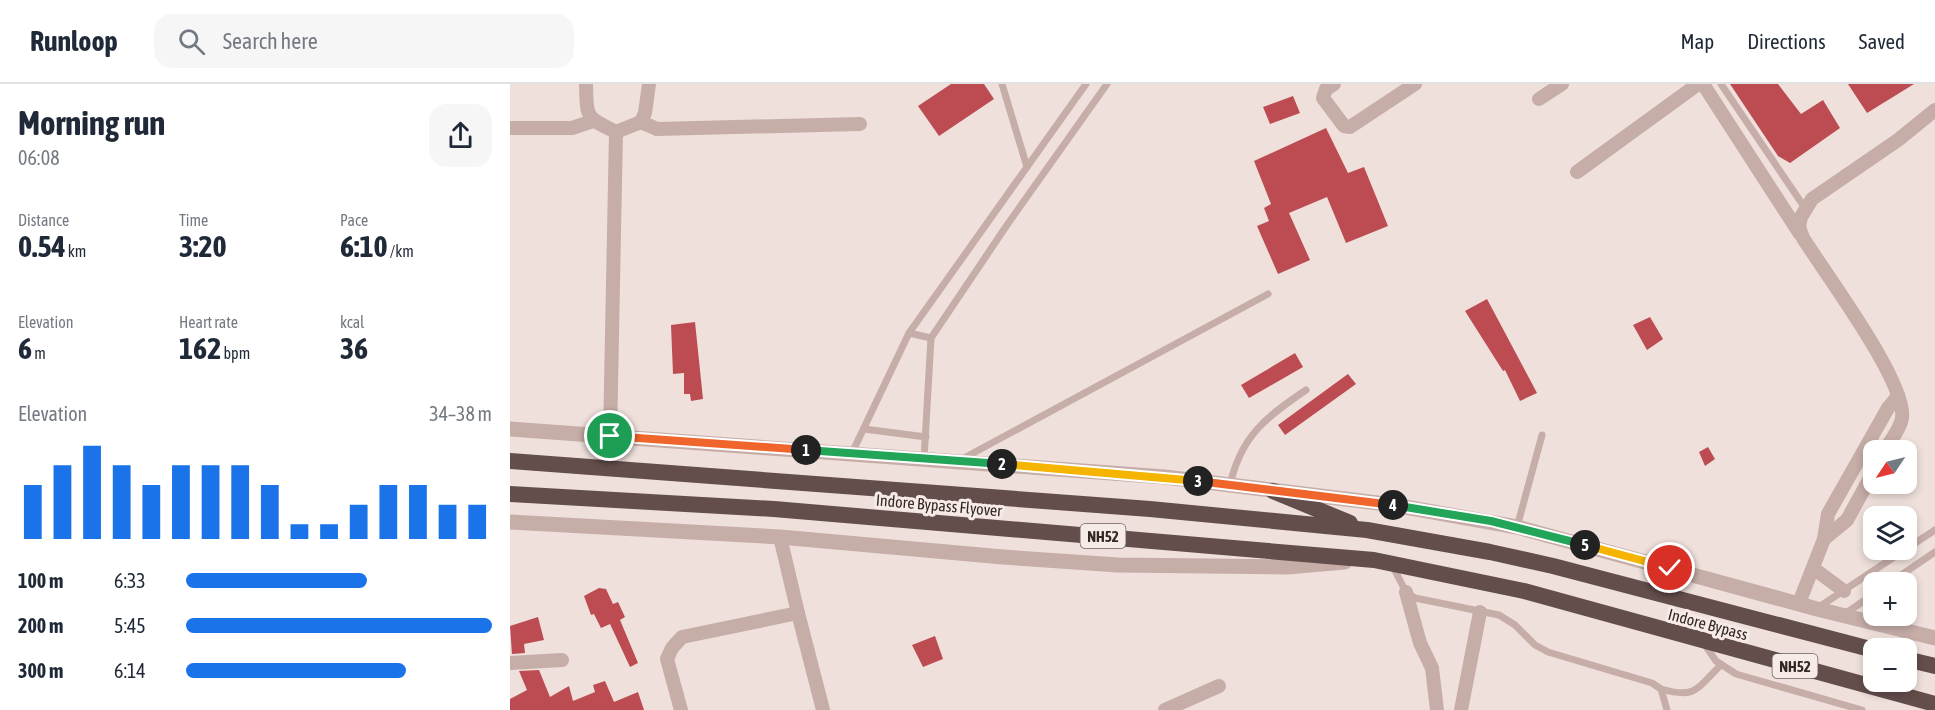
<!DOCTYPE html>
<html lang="en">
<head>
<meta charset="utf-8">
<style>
  :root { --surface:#fff; --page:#f6f6f7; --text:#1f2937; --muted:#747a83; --line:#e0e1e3; --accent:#1a73e8 }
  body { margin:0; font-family:"Asap Condensed",sans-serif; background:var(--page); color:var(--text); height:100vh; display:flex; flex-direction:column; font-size:22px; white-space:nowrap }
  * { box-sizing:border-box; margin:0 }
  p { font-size:20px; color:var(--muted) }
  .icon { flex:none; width:33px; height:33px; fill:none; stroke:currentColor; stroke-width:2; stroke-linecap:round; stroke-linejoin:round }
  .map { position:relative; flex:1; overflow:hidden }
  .details { display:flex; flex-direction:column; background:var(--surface); width:510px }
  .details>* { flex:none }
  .needle { width:39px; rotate:235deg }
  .fabs { position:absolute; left:1353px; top:356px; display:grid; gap:12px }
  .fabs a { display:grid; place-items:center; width:54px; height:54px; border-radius:12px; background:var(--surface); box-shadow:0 3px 9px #0003; font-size:30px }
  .pin { position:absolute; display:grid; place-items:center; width:51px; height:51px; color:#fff; margin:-26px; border:3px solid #fff; border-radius:50%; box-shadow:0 2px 6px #0007 }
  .km { position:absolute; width:30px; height:30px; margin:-15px; border-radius:50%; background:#222; color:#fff; font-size:16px; line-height:30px; text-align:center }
  .round { display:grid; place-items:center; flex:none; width:63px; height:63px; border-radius:18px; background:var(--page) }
  .head { display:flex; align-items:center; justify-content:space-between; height:102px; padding:0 18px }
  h1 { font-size:33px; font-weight:700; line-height:45px }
  .stats { display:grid; grid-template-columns:repeat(3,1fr); gap:9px; height:102px; padding:6px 18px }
  .stats div { display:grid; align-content:center }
  .stats b { font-size:30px; font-weight:700 }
  .stats small { font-size:16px; font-weight:400 }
  .stats p { font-size:16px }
  .chart { height:168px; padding:12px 18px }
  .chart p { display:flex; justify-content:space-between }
  .chart svg { width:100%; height:108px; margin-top:6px; stroke:var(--accent); stroke-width:6 }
  ul { padding:0 18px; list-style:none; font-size:20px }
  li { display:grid; grid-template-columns:96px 72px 1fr; align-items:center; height:45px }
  li i { height:15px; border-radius:8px; background:var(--accent) }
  header { display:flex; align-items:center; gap:36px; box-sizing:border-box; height:84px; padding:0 30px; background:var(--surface); border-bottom:2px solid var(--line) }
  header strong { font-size:28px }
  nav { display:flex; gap:33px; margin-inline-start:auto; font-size:21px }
  .search { width:420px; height:54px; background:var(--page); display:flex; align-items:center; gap:15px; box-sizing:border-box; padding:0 21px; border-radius:18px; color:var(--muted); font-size:22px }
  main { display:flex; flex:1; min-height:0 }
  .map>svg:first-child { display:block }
  .building { fill:#bc4c52 }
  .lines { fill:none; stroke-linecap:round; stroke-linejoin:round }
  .service { stroke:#c6ada8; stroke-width:7 }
  .minor { stroke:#c6ada8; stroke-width:14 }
  .tertiary { stroke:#c6ada8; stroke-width:15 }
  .trunk { stroke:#644e4c; stroke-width:16 }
  .split-1-casing { stroke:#fff; stroke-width:12 }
  .split-2-casing { stroke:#fff; stroke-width:12 }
  .split-3-casing { stroke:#fff; stroke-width:12 }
  .split-4-casing { stroke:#fff; stroke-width:12 }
  .split-5-casing { stroke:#fff; stroke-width:12 }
  .split-6-casing { stroke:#fff; stroke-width:12 }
  .split-1 { stroke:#f0652b; stroke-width:8 }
  .split-2 { stroke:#22a559; stroke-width:8 }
  .split-3 { stroke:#f5b400; stroke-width:8 }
  .split-4 { stroke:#f0652b; stroke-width:8 }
  .split-5 { stroke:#22a559; stroke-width:8 }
  .split-6 { stroke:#f5b400; stroke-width:8 }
  .labels { text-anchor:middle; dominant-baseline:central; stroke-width:6; stroke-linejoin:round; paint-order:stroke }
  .shield { fill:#f7ebe7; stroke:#6e6261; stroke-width:1.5 }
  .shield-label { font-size:15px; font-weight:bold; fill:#342827 }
  .street-label { font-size:16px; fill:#342827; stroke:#f7ebe7 }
</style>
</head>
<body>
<header>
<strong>Runloop</strong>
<div class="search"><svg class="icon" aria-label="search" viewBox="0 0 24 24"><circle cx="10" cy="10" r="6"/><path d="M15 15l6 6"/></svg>Search here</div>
<nav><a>Map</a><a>Directions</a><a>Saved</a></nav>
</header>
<main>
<section class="details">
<div class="head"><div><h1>Morning run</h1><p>06:08</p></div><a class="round"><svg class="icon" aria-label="share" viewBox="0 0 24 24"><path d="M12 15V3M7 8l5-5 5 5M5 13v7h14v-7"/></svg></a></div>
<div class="stats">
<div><p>Distance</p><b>0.54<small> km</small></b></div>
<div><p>Time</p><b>3:20</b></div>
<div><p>Pace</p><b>6:10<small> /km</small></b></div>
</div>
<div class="stats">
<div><p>Elevation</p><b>6<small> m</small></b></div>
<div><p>Heart rate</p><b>162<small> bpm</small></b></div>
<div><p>kcal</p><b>36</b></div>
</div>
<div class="chart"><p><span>Elevation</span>34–38 m</p>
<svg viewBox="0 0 160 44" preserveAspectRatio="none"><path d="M5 44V22M15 44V14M25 44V6M35 44V14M45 44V22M55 44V14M65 44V14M75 44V14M85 44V22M95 44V38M105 44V38M115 44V30M125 44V22M135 44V22M145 44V30M155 44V30"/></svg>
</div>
<ul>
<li><b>100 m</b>6:33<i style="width:59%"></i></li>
<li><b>200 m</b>5:45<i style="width:100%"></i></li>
<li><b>300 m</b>6:14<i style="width:72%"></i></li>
</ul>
</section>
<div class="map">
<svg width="1425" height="626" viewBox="0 0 1425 626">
  <rect width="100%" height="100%" fill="#efe0db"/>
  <g class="building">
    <path d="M 441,0 L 474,0 L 484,15 L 429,52 L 408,22 Z"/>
    <path d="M 1220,0 L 1268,0 L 1291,30 L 1313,16 L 1330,44 L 1280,79 L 1268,72 Z"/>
    <path d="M 1338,0 L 1404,0 L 1357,29 Z"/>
    <path d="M 783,12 L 790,29 L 760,40 L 753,23 Z"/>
    <path d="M 816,44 L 838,89 L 854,83 L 878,142 L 836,159 L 817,113 L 779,129 L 800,176 L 768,190 L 747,142 L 759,137 L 754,124 L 761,120 L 744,77 Z"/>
    <path d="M 977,215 L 1027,309 L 1010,317 L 995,286 L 993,287 L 955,227 Z"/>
    <path d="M 1140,233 L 1153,255 L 1137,266 L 1123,241 Z"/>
    <path d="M 185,238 L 193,315 L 181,317 L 180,310 L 174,310 L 174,289 L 163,290 L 161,241 Z"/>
    <path d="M 785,269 L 793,283 L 739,314 L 731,301 Z"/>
    <path d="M 838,290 L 846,300 L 775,351 L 768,341 Z"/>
    <path d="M 1198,363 L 1205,375 L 1195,382 L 1189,368 Z"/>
    <path d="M 89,504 L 96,505 L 103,520 L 108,518 L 115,533 L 110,536 L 128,579 L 120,583 L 100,540 L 91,544 L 84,530 L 81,531 L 74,512 Z"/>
    <path d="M 28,533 L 34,556 L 14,560 L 15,569 L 2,570 L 0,542 Z"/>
    <path d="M 425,552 L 433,575 L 413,583 L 402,561 Z"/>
    <path d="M 29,586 L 40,613 L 59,602 L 63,617 L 85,608 L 83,601 L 95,597 L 104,618 L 128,608 L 134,626 L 0,626 L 0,615 L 17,606 L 9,587 Z"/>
  </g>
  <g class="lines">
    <g class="service">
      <path d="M 492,0 L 517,83"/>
      <path d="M 1211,0 L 1295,124"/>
      <path d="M 399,249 L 421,254 L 497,141 L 597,0"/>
      <path d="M 354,345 L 416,353"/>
      <path d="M 342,369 L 399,249 L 576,0"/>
      <path d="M 454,374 L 758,210"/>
      <path d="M 414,375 L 421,254"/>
      <path d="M 720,401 C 731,352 756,333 796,306"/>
      <path d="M 1007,443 L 1032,351"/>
      <path d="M 1396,465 L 1425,446"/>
      <path d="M 882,481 L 896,508 L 905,514 L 989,531 L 1005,541 L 1025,561 L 1038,568 L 1142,599 L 1151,605 L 1157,626"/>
      <path d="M 1381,498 L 1425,468"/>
      <path d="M 1309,523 L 1396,465"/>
      <path d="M 1333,531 L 1364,510"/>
      <path d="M 1193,558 L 1206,577 L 1226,590 L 1352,626"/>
      <path d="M 1151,605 C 1186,615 1186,605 1211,581"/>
    </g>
    <g class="minor">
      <path d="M 76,0 C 77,34 75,33 106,48 L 131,38 L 135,29 L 139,0"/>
      <path d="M 824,0 L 816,5 L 813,14 L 834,42 L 840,43 L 905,0"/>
      <path d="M 1193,0 L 1290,150"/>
      <path d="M 1029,15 L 1052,0"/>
      <path d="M 131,38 L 147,45 L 350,40"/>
      <path d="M 0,44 L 62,44 L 83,37"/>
      <path d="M 1067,88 L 1188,0"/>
      <path d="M 100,352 L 106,48"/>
      <path d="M 1375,366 C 1380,357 1391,344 1392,334 C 1397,298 1314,188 1293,154 L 1289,143 L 1291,133 L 1302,115 L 1388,56 L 1425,26"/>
      <path d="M 270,453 L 288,529"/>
      <path d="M 1314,455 L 1337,436 L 1364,387"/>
      <path d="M 1303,484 L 1334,507"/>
      <path d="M 896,508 L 910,559 L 922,584 L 927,626"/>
      <path d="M 1289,519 L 1314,455 L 1318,430 L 1378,324 L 1388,312"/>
      <path d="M 0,579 L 52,576"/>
      <path d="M 171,626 L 157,575 L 162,564 L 172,553 L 288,529 L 313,626"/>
      <path d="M 655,626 L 709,602"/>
      <path d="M 951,626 L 970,528"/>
    </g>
    <g class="tertiary">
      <path d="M 0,345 L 655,393 L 884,421 L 1007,443 L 1307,525 L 1425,554"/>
      <path d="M 0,438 L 270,453 L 493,473 L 608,481 L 777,483 L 835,478"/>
    </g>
    <g class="trunk">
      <path d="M 0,377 L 640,425 L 857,446 L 980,468 L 1043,482 L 1364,566"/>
      <path d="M 763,407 L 840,439"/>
      <path d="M 0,410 L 264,425 L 864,476 L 1014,507 L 1425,620"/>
      <path d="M 1396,575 L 1425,582"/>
    </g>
  </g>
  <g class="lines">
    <g class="split-1-casing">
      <path id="split-1" d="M 100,352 L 296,366"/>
    </g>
    <g class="split-2-casing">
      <path id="split-2" d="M 296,366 L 492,380"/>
    </g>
    <g class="split-3-casing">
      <path id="split-3" d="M 492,380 L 688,397"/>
    </g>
    <g class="split-4-casing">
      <path id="split-4" d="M 688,397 L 883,421"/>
    </g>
    <g class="split-5-casing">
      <path id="split-5" d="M 883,421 L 981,437 L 1075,461"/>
    </g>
    <g class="split-6-casing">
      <path id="split-6" d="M 1075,461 L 1160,484"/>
    </g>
    <use href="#split-1" class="split-1"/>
    <use href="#split-2" class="split-2"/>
    <use href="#split-3" class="split-3"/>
    <use href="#split-4" class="split-4"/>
    <use href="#split-5" class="split-5"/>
    <use href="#split-6" class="split-6"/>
  </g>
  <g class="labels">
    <g class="shield">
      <rect x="570.5" y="440" width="45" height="24" rx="4.5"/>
      <rect x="1262.5" y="570" width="45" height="24" rx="4.5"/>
    </g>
    <g class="shield-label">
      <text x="593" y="452">NH52</text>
      <text x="1285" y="582">NH52</text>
    </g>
    <g class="street-label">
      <text transform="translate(429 421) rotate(5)">Indore Bypass Flyover</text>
      <text transform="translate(1198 540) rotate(15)">Indore Bypass</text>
    </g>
  </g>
</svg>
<div class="fabs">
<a><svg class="needle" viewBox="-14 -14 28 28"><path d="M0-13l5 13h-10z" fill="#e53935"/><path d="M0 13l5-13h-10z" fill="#747a83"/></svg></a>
<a><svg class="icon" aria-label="layers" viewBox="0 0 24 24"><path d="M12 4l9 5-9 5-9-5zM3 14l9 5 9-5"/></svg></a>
<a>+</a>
<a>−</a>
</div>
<div class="pin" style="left:100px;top:352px;background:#1e9e55"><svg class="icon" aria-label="arrive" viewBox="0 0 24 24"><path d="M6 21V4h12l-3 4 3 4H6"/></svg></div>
<div class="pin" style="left:1160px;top:484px;background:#d93025"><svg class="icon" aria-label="check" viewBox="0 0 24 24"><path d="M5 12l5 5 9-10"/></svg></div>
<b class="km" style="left:296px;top:366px">1</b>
<b class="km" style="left:492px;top:380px">2</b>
<b class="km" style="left:688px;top:397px">3</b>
<b class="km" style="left:883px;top:421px">4</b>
<b class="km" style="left:1075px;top:461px">5</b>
</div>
</main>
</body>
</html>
